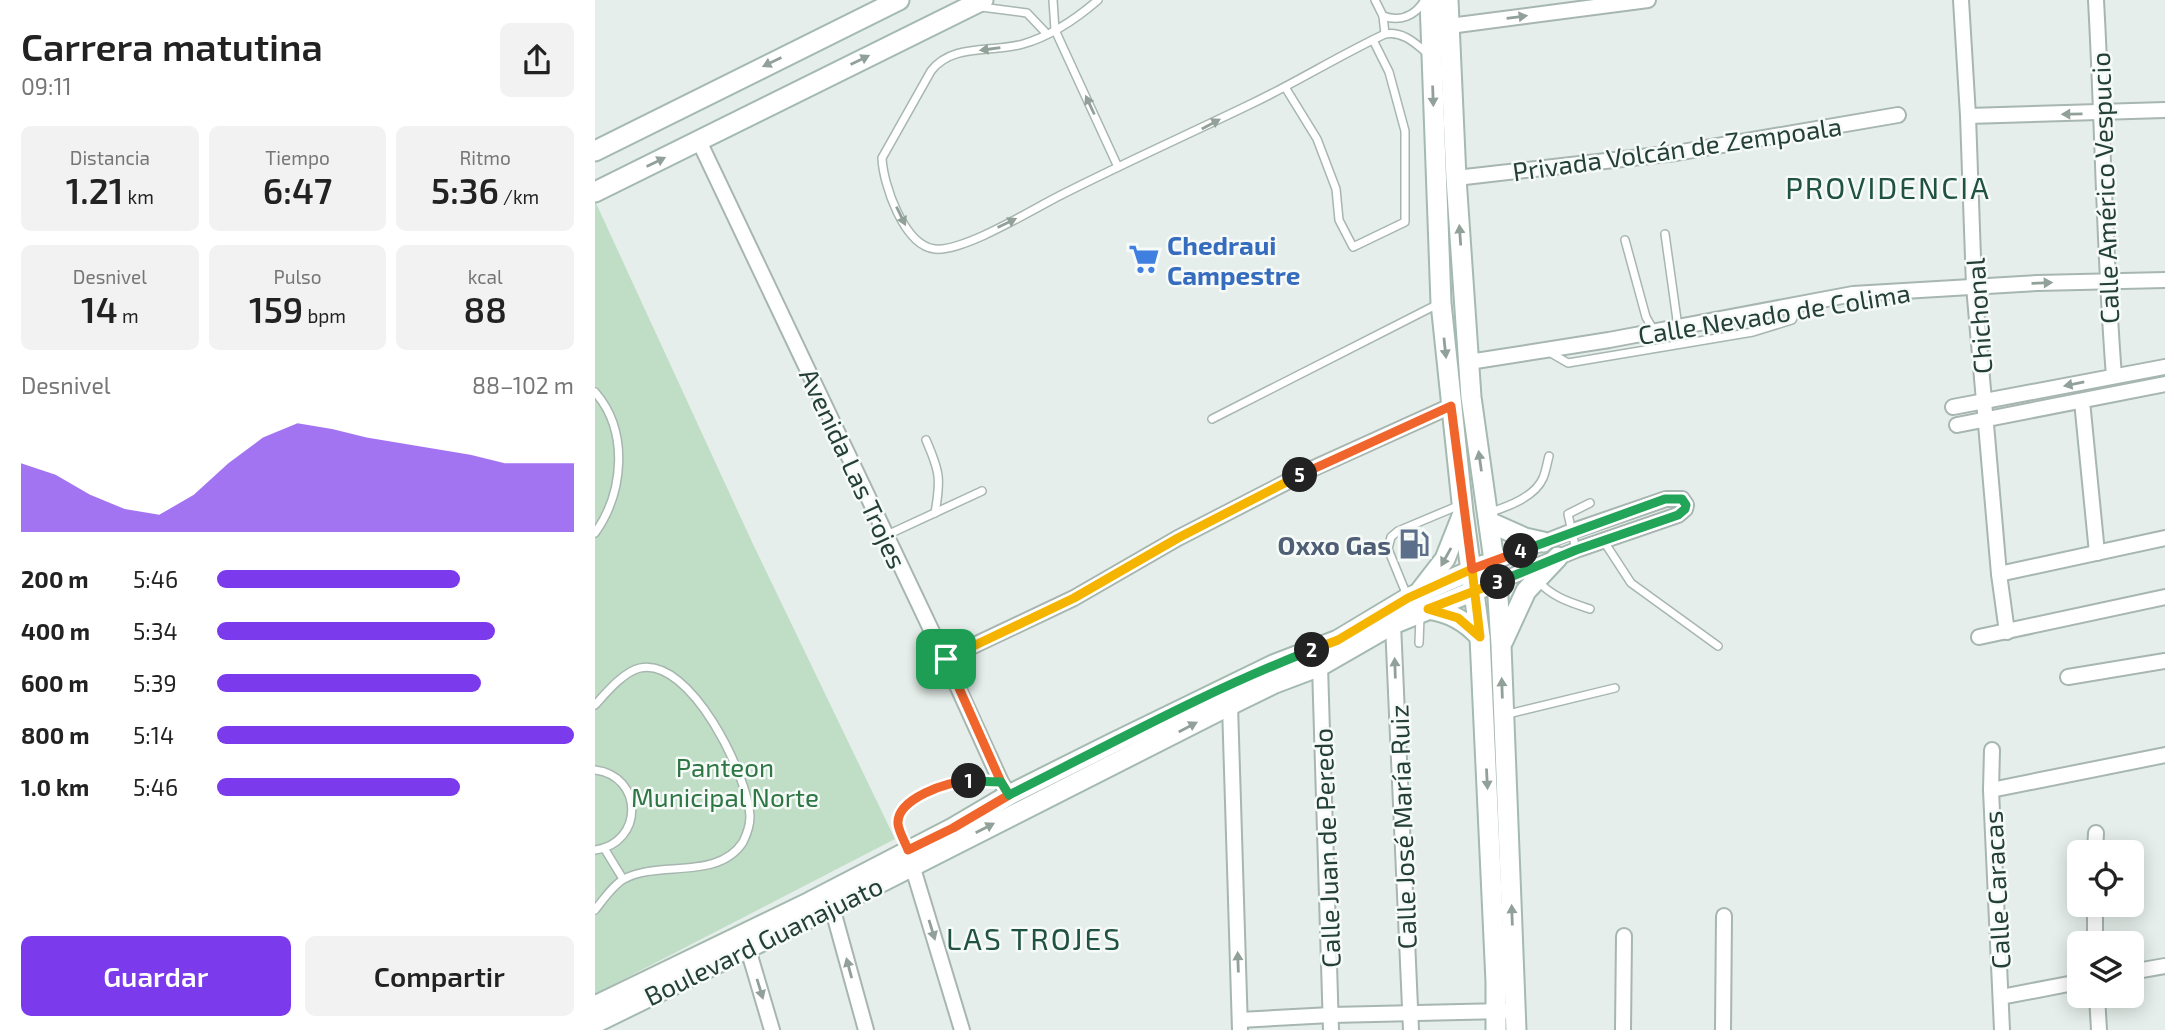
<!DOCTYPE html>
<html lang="es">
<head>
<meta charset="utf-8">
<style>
  :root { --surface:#fff; --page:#f2f2f2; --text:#222; --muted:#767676; --accent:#7c3aed }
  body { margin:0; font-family:"Exo 2",sans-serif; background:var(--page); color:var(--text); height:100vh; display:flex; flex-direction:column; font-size:26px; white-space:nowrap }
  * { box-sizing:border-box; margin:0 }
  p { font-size:23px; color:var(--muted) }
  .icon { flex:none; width:38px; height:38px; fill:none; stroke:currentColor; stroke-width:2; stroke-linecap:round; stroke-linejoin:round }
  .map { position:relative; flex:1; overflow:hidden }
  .details { display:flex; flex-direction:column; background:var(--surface); width:595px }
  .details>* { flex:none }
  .fabs { position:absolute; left:1472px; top:840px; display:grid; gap:14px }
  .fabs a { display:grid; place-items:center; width:77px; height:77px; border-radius:10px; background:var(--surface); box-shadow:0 4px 18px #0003; font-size:35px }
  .pin { position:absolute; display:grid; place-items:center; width:60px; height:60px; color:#fff; margin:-30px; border-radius:14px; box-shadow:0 4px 10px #0006 }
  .km { position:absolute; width:35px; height:35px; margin:-18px; border-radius:50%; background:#222; color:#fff; font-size:19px; line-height:35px; text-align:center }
  .round { display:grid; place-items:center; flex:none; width:74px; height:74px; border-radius:10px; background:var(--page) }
  .head { display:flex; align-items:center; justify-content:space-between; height:119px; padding:0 21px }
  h1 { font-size:38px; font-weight:600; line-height:52px }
  .figures { display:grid; grid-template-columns:repeat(3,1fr); gap:10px; height:119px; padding:7px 21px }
  .figures div { display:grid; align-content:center; border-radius:10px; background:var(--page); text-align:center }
  .figures b { font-size:35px; font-weight:600 }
  .figures small { font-size:19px; font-weight:400 }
  .figures p { font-size:19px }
  .chart { height:196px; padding:14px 21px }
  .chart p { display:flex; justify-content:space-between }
  .chart svg { width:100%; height:126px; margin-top:7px; fill:var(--accent); opacity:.7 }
  .cta { display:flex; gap:14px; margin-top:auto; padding:14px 21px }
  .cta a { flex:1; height:80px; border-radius:10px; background:var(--accent); color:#fff; font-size:28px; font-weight:600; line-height:80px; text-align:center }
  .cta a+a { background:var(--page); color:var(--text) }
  ul { padding:0 21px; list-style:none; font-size:23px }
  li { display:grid; grid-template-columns:112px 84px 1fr; align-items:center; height:52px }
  li i { height:18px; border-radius:9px; background:var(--accent) }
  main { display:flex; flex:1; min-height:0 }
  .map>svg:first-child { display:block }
  .green { fill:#bfdec5 }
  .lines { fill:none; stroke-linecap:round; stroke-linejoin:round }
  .lane-casing { stroke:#a7b6b0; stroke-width:10 }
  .street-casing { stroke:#a7b6b0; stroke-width:18 }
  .secondary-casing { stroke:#a4bab0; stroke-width:23 }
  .lane { stroke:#fff; stroke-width:7 }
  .street { stroke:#fff; stroke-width:14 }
  .secondary { stroke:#fff; stroke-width:19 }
  .oneway { fill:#92a09a }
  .split-1-casing { stroke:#fff; stroke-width:14 }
  .split-2-casing { stroke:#fff; stroke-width:14 }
  .split-3-casing { stroke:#fff; stroke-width:14 }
  .split-4-casing { stroke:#fff; stroke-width:14 }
  .split-5-casing { stroke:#fff; stroke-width:14 }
  .split-6-casing { stroke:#fff; stroke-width:14 }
  .split-1 { stroke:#f0652b; stroke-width:9 }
  .split-2 { stroke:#22a559; stroke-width:9 }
  .split-3 { stroke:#f5b400; stroke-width:9 }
  .split-4 { stroke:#22a559; stroke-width:9 }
  .split-5 { stroke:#f0652b; stroke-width:9 }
  .split-6 { stroke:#f5b400; stroke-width:9 }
  .labels { text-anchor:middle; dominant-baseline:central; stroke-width:5; stroke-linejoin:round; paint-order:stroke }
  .street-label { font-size:26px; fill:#244036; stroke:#f6faf8 }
  .shop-label { font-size:26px; font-weight:bold; fill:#366cbe; stroke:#f6faf8; text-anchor:start }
  .service-label { font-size:26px; font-weight:bold; fill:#4e5e75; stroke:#f6faf8; text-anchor:end }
  .park-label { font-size:26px; fill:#2f7645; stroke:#f6faf8 }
  .quarter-label { font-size:30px; letter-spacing:2px; fill:#205242; stroke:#f6faf8 }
</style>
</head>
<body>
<main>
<section class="details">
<div class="head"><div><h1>Carrera matutina</h1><p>09:11</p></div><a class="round"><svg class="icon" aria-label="share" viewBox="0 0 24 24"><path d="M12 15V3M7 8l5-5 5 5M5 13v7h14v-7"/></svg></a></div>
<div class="figures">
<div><p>Distancia</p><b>1.21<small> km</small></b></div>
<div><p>Tiempo</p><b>6:47</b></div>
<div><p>Ritmo</p><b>5:36<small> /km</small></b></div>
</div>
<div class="figures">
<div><p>Desnivel</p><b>14<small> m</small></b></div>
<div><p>Pulso</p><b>159<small> bpm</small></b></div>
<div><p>kcal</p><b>88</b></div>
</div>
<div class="chart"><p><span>Desnivel</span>88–102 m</p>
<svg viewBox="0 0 160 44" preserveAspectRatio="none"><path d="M0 44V20L10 24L20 31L30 36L40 38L50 31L60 20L70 11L80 6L90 8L100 11L110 13L120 15L130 17L140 20L150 20L160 20V44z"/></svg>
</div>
<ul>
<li><b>200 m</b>5:46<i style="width:68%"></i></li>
<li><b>400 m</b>5:34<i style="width:78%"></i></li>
<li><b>600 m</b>5:39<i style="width:74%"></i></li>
<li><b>800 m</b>5:14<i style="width:100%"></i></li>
<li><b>1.0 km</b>5:46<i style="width:68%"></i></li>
</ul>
<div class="cta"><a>Guardar</a><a>Compartir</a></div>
</section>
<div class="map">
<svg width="1570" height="1030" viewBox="0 0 1570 1030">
  <rect width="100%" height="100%" fill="#e5eeea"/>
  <path class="green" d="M 0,201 L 157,542 L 300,839 L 0,994 Z"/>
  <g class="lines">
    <g class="lane-casing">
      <g id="lane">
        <path d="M 458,0 L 460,30 L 523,167"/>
        <path d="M 503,0 C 481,19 456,36 428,44 C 397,53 357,43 336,71 L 287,158 C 288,184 309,246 340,249 C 369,252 438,209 466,195 C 529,163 594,134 658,103 C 702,82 745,55 790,34 C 808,31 820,43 833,54"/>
        <path d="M 780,0 L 788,16 L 790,34"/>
        <path d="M 386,7 L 432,13 L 452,34"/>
        <path d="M 788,16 C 805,22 820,16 830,0"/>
        <path d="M 690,87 L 722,139 L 741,189 L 744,220 L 758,247 L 810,222 L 810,131 L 794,72 L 778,40"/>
        <path d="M 1070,234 L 1083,327"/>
        <path d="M 1030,240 L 1051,317 L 1059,331"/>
        <path d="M 954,352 L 973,363 L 1158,332 L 1197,320 L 1205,304"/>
        <path d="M 0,392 C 34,431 29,492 0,533"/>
        <path d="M 617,419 L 845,303"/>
        <path d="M 331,440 C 345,472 346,479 340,513"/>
        <path d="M 893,513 C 912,507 940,497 948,478 C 951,471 952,463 954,456"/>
        <path d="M 292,535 L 387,491"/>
        <path d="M 1008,540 L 1036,583 L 1123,646"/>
        <path d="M 981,550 L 973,514 L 995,503"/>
        <path d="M 942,580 C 957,597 974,602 995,609"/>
        <path d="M 813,598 L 793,549 L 796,537 L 803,531 L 865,505"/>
        <path d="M 824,643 L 825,617"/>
        <path d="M 0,705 C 11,693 28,672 45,668 C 96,657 153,776 155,816 C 155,825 152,834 148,842 C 123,881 63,860 29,879 C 18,885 8,900 0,910"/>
        <path d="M 909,715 L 1020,688"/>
        <path d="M 0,770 C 49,776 49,843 0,850"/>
        <path d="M 9,848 L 28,879"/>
        <path d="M 313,849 L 303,824 L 305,810 L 315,800 L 358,782 L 405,782"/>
      </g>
    </g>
    <g class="street-casing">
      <g id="street">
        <path d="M 1366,0 L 1373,116 L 1379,286 L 1404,574 L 1412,632"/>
        <path d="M 1501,0 C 1508,125 1509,251 1519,376"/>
        <path d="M 847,27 L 1053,0"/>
        <path d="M 1373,116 L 1570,110"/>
        <path d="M 104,141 L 350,659 L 406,782 L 414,795"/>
        <path d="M 861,178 L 1081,153 L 1303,115"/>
        <path d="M 874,362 L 1014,340 L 1258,294 L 1442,283 L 1570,280"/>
        <path d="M 1487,401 L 1502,553"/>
        <path d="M 1358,407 L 1570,367"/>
        <path d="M 1362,425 L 1570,384"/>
        <path d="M 899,562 L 975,532 L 1071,499 L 1087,499 L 1091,505 L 1090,509 L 1083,515 L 981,550 L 902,582"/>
        <path d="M 1404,574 L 1570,538"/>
        <path d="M 798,624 L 816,1030"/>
        <path d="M 1384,637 L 1570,597"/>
        <path d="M 350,659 L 479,598 L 583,538 L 719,468 L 856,406"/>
        <path d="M 725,666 L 736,1030"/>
        <path d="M 1473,677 L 1570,661"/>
        <path d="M 635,705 L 645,1030"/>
        <path d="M 1397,750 L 1396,790 L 1407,1030"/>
        <path d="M 1396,790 L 1570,755"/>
        <path d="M 1500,852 L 1501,833"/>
        <path d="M 317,865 L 367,1030"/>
        <path d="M 1500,905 L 1500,943"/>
        <path d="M 237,907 L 271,1030"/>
        <path d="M 153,949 L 177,1030"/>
        <path d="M 1536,972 L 1570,966"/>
        <path d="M 1502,996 L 1504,1030"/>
        <path d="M 1406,997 L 1484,982"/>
        <path d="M 645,1020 L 736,1015 L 909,1011"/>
        <path d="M 1028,1030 L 1029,936"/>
        <path d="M 1128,1030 L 1129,916"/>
      </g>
    </g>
    <g class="secondary-casing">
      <g id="secondary">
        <path d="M 835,0 L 846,303 L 868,512 L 885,637 L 901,982 L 901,1030"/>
        <path d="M 853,0 L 861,178 L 876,397 L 902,582 L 906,645 L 921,1030"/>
        <path d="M 0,151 L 304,0"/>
        <path d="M 0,192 L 388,0"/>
        <path d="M 894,522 L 930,538 L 948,542"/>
        <path d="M 826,590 L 850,559 L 867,516"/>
        <path d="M 833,609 C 855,612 871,621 885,637"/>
        <path d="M 908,641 L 931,591 L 963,557"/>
        <path d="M 0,1006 L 215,902 L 358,828 L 414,795 L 518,743 L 678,665 L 743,640 L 813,598 L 889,565"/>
        <path d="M 0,1023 L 237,907 L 635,705 L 680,683 L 725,666 L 798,624 L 891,586"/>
      </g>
    </g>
    <use href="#lane" class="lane"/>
    <use href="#street" class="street"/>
    <use href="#secondary" class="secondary"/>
  </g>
  <defs><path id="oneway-solid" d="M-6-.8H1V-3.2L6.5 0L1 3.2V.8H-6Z" transform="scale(1.75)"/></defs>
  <g class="oneway">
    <use href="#oneway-solid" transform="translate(922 17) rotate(-7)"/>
    <use href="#oneway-solid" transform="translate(395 49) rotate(172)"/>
    <use href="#oneway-solid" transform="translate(265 60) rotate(-26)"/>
    <use href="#oneway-solid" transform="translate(177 62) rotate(154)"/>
    <use href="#oneway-solid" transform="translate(838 96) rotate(88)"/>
    <use href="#oneway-solid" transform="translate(495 105) rotate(-115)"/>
    <use href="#oneway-solid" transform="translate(1477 114) rotate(179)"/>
    <use href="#oneway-solid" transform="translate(616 124) rotate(-28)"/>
    <use href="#oneway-solid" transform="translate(61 162) rotate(-26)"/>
    <use href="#oneway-solid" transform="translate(306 216) rotate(64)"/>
    <use href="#oneway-solid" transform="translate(412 223) rotate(-26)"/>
    <use href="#oneway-solid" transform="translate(865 235) rotate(-94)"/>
    <use href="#oneway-solid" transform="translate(1447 283) rotate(-2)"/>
    <use href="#oneway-solid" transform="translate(850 348) rotate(84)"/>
    <use href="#oneway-solid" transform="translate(1479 384) rotate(169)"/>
    <use href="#oneway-solid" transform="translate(885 461) rotate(-98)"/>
    <use href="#oneway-solid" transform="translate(851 557) rotate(119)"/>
    <use href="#oneway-solid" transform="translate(800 668) rotate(-92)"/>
    <use href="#oneway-solid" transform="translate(907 688) rotate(-92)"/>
    <use href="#oneway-solid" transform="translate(593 727) rotate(-28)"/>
    <use href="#oneway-solid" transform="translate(892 779) rotate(87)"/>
    <use href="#oneway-solid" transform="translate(390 828) rotate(-27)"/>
    <use href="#oneway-solid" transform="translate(917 915) rotate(-92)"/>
    <use href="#oneway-solid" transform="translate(337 930) rotate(73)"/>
    <use href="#oneway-solid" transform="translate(643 962) rotate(-92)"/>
    <use href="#oneway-solid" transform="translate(254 968) rotate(-105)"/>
    <use href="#oneway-solid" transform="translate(165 989) rotate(73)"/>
  </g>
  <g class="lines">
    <g class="split-1-casing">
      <path id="split-1" d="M 351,659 L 406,782 L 414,795 L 358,828 L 313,850 C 310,842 304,832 303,824 C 301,799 353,781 374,781"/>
    </g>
    <g class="split-2-casing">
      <path id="split-2" d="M 374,781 L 406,782 L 414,795 C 514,745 613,690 717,650"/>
    </g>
    <g class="split-3-casing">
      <path id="split-3" d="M 717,650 L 743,640 L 813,598 L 877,569 L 885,637 L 863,618 L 833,609 L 903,582"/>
    </g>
    <g class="split-4-casing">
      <path id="split-4" d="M 903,582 L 981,550 L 1083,515 L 1090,509 L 1091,505 L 1087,499 L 1070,499 L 926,551"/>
    </g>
    <g class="split-5-casing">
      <path id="split-5" d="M 705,475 L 856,406 L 877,569 L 926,551"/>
    </g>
    <g class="split-6-casing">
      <path id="split-6" d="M 351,659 L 479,598 L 583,538 L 705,475"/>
    </g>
    <use href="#split-1" class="split-1"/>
    <use href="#split-2" class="split-2"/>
    <use href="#split-3" class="split-3"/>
    <use href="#split-4" class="split-4"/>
    <use href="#split-5" class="split-5"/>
    <use href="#split-6" class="split-6"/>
  </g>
  <defs>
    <g id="supermarket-bare" transform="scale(2.415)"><path d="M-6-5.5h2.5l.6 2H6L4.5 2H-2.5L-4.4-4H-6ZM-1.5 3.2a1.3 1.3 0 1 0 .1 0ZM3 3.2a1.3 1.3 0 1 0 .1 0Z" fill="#3f7fe0" stroke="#f6faf8" stroke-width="2.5" paint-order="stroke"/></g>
    <g id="fuel-bare" transform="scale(2.415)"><path d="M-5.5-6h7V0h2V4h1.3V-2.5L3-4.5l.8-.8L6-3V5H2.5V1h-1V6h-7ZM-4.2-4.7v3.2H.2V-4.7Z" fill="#5c6f8a" stroke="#f6faf8" stroke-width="2.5" paint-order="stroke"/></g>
  </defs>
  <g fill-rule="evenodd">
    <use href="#supermarket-bare" x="549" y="259"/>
    <use href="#fuel-bare" x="819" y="544"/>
  </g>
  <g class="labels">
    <g class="street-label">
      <text transform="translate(1082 148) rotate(-8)">Privada Volcán de Zempoala</text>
      <text transform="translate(1509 188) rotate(-92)">Calle Américo Vespucio</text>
      <text transform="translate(1179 313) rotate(-9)">Calle Nevado de Colima</text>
      <text transform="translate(1383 316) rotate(-94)">Chichonal</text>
      <text transform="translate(259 468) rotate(65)">Avenida Las Trojes</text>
      <text transform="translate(807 827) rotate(-92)">Calle José María Ruiz</text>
      <text transform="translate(731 848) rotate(-92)">Calle Juan de Peredo</text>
      <text transform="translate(1401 890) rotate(-93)">Calle Caracas</text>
      <text transform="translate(168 940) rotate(-26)">Boulevard Guanajuato</text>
    </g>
    <g class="shop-label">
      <text x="572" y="244">Chedraui<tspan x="572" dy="30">Campestre</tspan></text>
    </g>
    <g class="service-label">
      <text x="796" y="544">Oxxo Gas</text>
    </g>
    <g class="park-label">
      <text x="130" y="766">Panteon<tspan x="130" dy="30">Municipal Norte</tspan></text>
    </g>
    <g class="quarter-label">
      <text x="1293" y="187">PROVIDENCIA</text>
      <text x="439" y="938">LAS TROJES</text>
    </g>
  </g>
</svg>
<div class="fabs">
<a><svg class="icon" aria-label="locate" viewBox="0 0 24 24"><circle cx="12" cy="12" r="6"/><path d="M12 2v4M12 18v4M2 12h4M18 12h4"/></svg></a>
<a><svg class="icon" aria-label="layers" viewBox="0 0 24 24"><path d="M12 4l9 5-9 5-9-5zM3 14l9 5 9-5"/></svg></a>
</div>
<div class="pin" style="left:351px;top:659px;background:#1e9e55"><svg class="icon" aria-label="arrive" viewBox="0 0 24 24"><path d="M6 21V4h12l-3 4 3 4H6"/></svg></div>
<b class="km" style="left:374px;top:781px">1</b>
<b class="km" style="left:717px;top:650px">2</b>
<b class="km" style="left:903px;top:582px">3</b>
<b class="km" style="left:926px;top:551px">4</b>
<b class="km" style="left:705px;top:475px">5</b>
</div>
</main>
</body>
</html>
